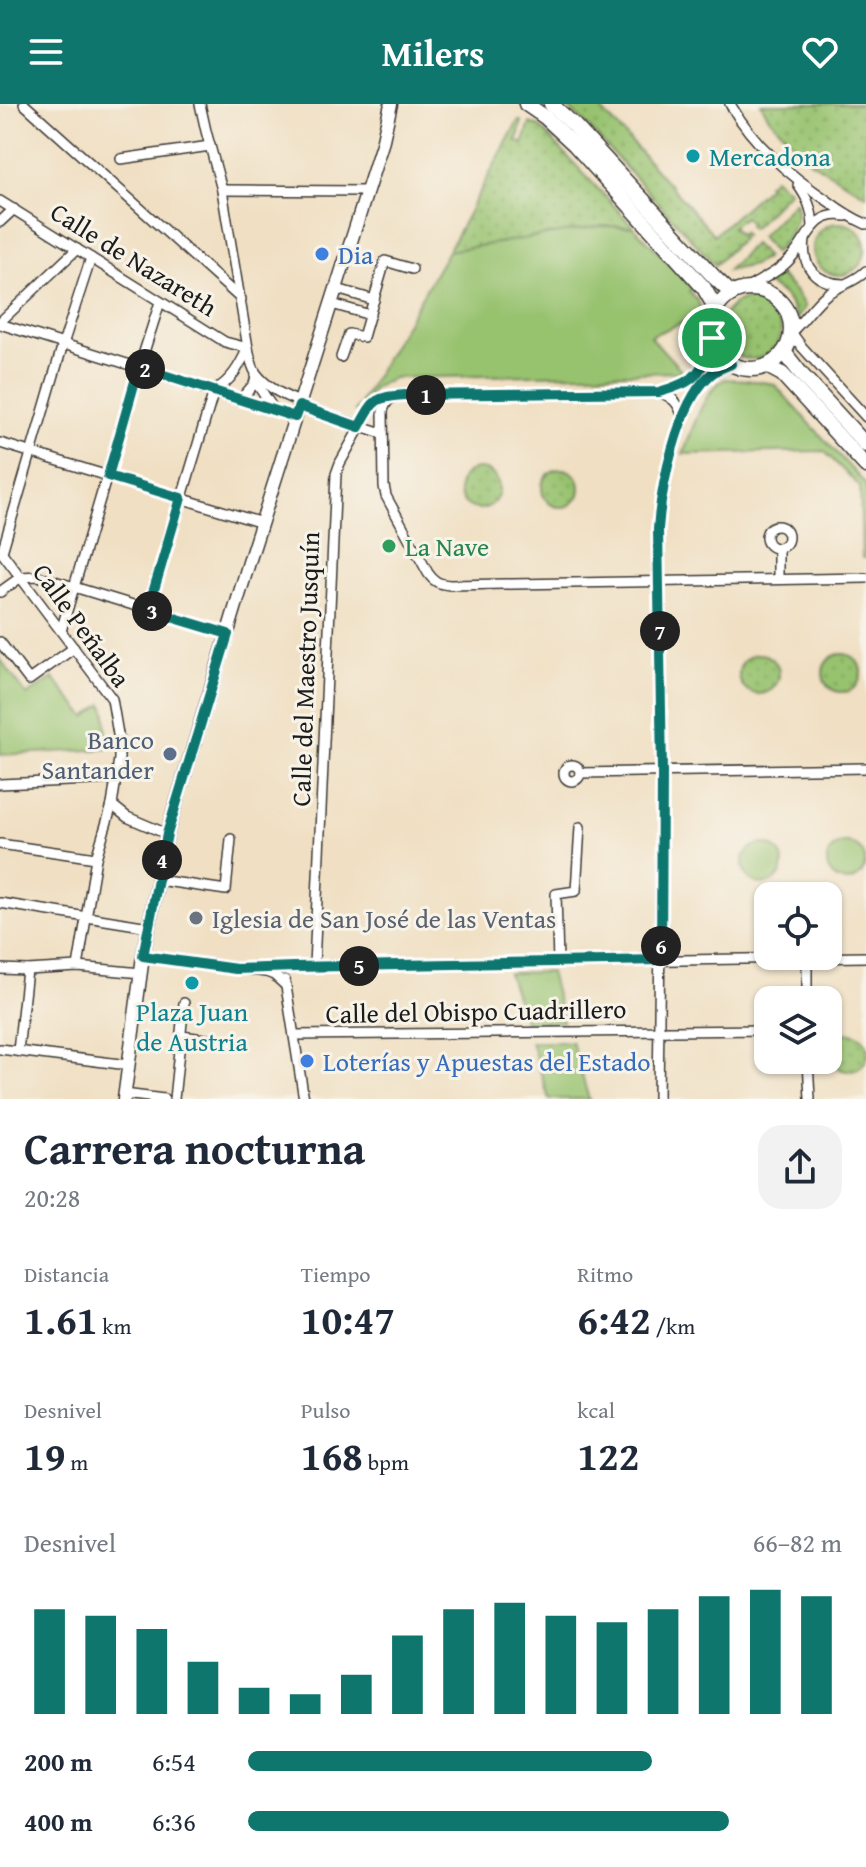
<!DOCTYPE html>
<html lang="es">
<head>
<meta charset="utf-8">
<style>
  :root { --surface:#fff; --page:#f2f2f3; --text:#1f2937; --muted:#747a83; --accent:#0f766e }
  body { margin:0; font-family:"Gentium Book Plus",serif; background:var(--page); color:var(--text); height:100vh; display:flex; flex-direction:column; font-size:30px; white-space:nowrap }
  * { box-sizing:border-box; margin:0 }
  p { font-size:26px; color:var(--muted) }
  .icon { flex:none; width:44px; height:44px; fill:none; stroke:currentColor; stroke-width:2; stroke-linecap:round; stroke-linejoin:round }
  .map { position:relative; height:995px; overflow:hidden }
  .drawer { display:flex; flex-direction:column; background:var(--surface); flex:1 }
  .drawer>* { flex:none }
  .tools { position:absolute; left:754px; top:778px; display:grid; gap:16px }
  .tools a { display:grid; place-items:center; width:88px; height:88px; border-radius:16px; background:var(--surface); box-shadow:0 2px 6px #0004; font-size:40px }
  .pin { position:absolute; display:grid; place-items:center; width:68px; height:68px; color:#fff; margin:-34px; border:4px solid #fff; border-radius:50%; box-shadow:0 2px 8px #0007 }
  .km { position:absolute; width:40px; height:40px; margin:-20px; border-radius:50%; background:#222; color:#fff; font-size:22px; line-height:40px; text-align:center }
  .round { display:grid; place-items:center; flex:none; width:84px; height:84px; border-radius:24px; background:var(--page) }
  .headline { display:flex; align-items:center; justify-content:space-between; height:136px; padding:0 24px }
  h1 { font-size:44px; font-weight:600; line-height:60px }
  .figures { display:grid; grid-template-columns:repeat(3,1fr); gap:12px; height:136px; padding:8px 24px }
  .figures div { display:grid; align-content:center }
  .figures b { font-size:40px; font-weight:600 }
  .figures small { font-size:22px; font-weight:400 }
  .figures p { font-size:22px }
  .chart { height:224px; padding:16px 24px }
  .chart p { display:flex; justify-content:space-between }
  .chart svg { width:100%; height:144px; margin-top:8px; stroke:var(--accent); stroke-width:6 }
  ul { padding:0 24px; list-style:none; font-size:26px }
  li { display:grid; grid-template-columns:128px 96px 1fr; align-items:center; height:60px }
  li i { height:20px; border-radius:10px; background:var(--accent) }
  header { display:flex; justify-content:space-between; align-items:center; height:104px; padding:0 24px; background:var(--accent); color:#fff; font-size:36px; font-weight:600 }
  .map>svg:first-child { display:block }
  .grass { fill:url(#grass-dots); stroke:#5a6f45; stroke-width:2 }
  .park { fill:#97c26e; stroke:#5a6f45; stroke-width:2 }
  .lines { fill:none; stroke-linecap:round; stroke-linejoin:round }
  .minor-casing { stroke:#3c3935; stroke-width:12 }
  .secondary-casing { stroke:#3c3935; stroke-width:15 }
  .primary-casing { stroke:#3c3935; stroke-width:17 }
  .minor { stroke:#fff; stroke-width:9 }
  .secondary { stroke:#fff; stroke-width:12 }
  .primary { stroke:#fff; stroke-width:14 }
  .route-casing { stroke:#fff; stroke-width:16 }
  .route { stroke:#0f766e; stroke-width:10 }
  .culture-dot { fill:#0f9aa8; stroke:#f7f3e8; stroke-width:3 }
  .shop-dot { fill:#3f7fe0; stroke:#f7f3e8; stroke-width:3 }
  .leisure-dot { fill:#2e9e5b; stroke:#f7f3e8; stroke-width:3 }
  .service-dot { fill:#5c6f8a; stroke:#f7f3e8; stroke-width:3 }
  .worship-dot { fill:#6b7280; stroke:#f7f3e8; stroke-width:3 }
  .labels { text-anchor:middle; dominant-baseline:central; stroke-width:6; stroke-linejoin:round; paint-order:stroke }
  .culture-label { font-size:26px; fill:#0d838f; stroke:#f7f3e8; text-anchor:start }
  .shop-label { font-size:26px; fill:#366cbe; stroke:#f7f3e8; text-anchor:start }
  .street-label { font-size:26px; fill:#1c1c1c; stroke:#f7f3e8 }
  .leisure-label { font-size:26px; fill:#27864d; stroke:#f7f3e8; text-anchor:start }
  .service-label { font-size:26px; fill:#4e5e75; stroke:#f7f3e8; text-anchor:end }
  .worship-label { font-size:26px; fill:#5b616d; stroke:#f7f3e8; text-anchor:start }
</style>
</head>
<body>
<header><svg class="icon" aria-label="menu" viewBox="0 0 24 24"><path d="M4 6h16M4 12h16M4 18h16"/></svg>Milers<svg class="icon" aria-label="heart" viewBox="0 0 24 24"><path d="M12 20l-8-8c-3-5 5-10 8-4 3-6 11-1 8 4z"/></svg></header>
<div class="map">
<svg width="866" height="995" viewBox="0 0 866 995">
  <defs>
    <pattern id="grass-dots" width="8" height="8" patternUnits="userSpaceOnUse" patternTransform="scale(2)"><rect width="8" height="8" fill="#97c26e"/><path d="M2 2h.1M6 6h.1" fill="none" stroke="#82a65f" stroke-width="1.8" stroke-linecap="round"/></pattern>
  </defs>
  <rect width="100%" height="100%" fill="#f7f3e8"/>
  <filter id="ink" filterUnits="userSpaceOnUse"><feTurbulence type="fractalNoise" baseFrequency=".0125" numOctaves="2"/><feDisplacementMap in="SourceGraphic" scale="16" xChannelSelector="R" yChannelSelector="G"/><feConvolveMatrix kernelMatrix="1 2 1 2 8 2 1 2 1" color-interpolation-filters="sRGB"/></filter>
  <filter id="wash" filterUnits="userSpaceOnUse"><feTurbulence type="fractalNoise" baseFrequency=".006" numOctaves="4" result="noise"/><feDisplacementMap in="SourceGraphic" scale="32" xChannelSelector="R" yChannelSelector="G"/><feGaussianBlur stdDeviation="1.8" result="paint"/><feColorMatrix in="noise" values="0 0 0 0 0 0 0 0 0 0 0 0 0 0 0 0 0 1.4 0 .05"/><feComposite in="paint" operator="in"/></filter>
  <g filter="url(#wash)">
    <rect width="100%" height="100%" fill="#f0dfc2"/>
    <g class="grass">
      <path d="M 563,0 L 600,0 L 598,3 L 619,24 L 714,131 L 769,82 L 767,80 L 774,74 L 789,87 L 752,125 L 748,122 L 750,119 L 744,113 L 732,123 L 739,131 L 742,128 L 745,131 L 715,161 L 581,15 Z"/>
      <path d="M 761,0 L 866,0 L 866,91 L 811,58 L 770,15 Z"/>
      <path d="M 518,17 L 522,17 L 517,37 L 523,40 L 530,19 L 540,23 L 634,123 L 607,122 L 448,147 Z"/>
      <path d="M 795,97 C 802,117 788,135 774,149 L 760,133 Z"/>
      <circle cx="839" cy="145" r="26"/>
      <path d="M 753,140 L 767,153 L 753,161 L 727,167 Z"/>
      <path d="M 779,171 L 795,187 L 805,203 L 797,215 C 791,197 782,187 764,179 Z"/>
      <circle cx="751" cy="225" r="30"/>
      <circle cx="561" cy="384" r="19"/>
      <circle cx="479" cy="385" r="20"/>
      <circle cx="842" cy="569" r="19"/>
      <circle cx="759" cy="570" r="20"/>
      <circle cx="849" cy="948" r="19"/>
    </g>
    <g class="park">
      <path d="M 602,122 L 634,123 L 692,184 L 689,187 L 699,198 L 701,211 L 650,232 L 683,268 L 393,274 L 374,284 L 358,308 L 355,308 L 448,147 Z"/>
      <path d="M 725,275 C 735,275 766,277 775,281 L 866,381 L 866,454 L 862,454 L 860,383 L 824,347 L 683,350 C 692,327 703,286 725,275 Z"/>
      <path d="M 0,555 L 27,591 L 53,574 L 86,613 L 103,600 L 106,609 L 107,645 L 0,651 Z"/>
      <circle cx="846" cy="758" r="19"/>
      <circle cx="763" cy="760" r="20"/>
      <path d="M 550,868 L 563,918 L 525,918 L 508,869 Z"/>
      <path d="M 531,938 L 572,938 L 589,995 L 549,995 Z"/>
    </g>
  </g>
  <g filter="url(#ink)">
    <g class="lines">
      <g class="minor-casing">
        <g id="minor">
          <path d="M 24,0 L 241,195"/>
          <path d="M 200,0 L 206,27 L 222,86 L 248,244 C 250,252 251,262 256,269 C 266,283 284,292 300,298"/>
          <path d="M 730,0 C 754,41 789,71 828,97 C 840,106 852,114 866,120"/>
          <path d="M 121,55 L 210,42"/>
          <path d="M 798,81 C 808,95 812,105 813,122"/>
          <path d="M 222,86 L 366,87"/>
          <path d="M 0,97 L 225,238 L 248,244"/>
          <path d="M 0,118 L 14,105"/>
          <path d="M 805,136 C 801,163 816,179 843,180"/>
          <path d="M 866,167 C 855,178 840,181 827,190 C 813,201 804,217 791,228 L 802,243 L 866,313"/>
          <path d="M 337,185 L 374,196"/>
          <path d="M 744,186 C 760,176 779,168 791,154 C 809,135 813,106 846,112"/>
          <path d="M 332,200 L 370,211"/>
          <path d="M 0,218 L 77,145"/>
          <path d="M 0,220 L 295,313"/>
          <path d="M 712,234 C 702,271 695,278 659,288 L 405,291 C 393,292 387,294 383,307 L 384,382 L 386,392 L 428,469 C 434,478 439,480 450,481 L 866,474"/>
          <path d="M 341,253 L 349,230 L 363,233 L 385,157 L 412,165"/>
          <path d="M 256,270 L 259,283 L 274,306"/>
          <path d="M 659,288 C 674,294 679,299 683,315"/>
          <path d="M 240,296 L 254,280 L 256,272"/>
          <path d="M 299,302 L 382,329"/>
          <path d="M 0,339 L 262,419"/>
          <circle cx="777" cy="433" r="11"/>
          <path d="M 778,445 L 778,475"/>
          <path d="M 0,446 L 112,595 L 119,636 L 119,655 L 112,701 L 127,713 L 167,730"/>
          <path d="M 2,448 L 63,240 L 91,154"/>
          <path d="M 0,488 L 21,473 L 38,472 L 228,530"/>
          <path d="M 148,506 L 214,287 C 232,276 239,263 248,244"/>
          <path d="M 61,527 L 137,270 L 160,198"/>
          <path d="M 0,538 L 29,576 L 74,544"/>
          <circle cx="572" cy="669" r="8"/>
          <path d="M 580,669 L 866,664"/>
          <path d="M 0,680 L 115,675"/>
          <path d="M 0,740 L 96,754"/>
          <path d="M 158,776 L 226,786 L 231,735"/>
          <path d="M 0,799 L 149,823"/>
          <path d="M 143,852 L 266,868 L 274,871 L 285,881"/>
          <path d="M 807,854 L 807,896"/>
          <path d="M 558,858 L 556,790 L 576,787 L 580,723"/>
          <path d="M 314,862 L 336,370 L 340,359 L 374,298 L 381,293 L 392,293"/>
          <path d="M 78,863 L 96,754 L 112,701"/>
          <path d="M 0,865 L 27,866 L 78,863 L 141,869"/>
          <path d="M 251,866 L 314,862 L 866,853"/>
          <path d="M 285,876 L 304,995"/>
          <path d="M 294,931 L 768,926"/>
          <path d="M 181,932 L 236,939"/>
          <path d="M 0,945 L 128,961"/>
          <path d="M 18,947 L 27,866"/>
          <path d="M 808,956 L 810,995"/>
          <path d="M 124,990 L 164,995"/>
          <path d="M 174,995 L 184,899"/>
          <path d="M 658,995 L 662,668 L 658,425 C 661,383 677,302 709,272 C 715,266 723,263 731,260"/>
        </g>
      </g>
      <g class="secondary-casing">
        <path id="secondary" d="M 124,995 L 143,852 L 167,730 L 250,455 L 382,40 L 391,0"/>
      </g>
      <g class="primary-casing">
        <g id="primary">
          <path d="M 526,0 L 545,13 L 575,41 L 704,184 L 712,198 L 714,208"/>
          <path d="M 551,0 L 574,21 L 715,174 L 732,190"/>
          <circle cx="751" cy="225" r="40"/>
          <path d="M 784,248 L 802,271 L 866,341"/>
          <path d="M 767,262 L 782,270 L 866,362"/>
        </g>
      </g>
      <use href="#minor" class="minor"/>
      <use href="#secondary" class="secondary"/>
      <use href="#primary" class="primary"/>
    </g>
  </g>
  <g class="lines" filter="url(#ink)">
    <g class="route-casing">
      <path id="route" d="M 712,234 L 722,254 L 731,260 C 724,263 715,266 709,272 C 677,301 661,384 658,425 L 662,668 L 661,856 L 294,863 L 236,865 L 143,852 L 167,730 L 228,530 L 148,506 L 181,394 L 108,372 L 139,263 L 295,313 L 299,302 L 359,323 C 374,296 374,293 405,291 L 659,288 C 695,278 702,271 712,234 Z"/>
    </g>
    <use href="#route" class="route"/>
  </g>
  <g class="culture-dot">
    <circle cx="693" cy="52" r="8"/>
    <circle cx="192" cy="879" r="8"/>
  </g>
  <g class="shop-dot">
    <circle cx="322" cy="150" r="8"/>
    <circle cx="307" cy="957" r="8"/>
  </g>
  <circle class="leisure-dot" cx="389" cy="442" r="8"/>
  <circle class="service-dot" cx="170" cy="650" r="8"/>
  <circle class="worship-dot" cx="196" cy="814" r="8"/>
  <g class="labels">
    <g class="culture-label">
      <text x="709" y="52">Mercadona</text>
      <text x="192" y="907" text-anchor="middle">Plaza Juan<tspan x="192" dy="30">de Austria</tspan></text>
    </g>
    <g class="shop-label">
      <text x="338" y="150">Dia</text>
      <text x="323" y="957">Loterías y Apuestas del Estado</text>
    </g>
    <g class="street-label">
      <text transform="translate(134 155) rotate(32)">Calle de Nazareth</text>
      <text transform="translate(82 521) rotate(54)">Calle Peñalba</text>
      <text transform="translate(305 565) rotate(-88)">Calle del Maestro Jusquín</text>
      <text transform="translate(476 907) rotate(-1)">Calle del Obispo Cuadrillero</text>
    </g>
    <g class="leisure-label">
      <text x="405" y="442">La Nave</text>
    </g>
    <g class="service-label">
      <text x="154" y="635">Banco<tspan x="154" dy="30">Santander</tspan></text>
    </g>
    <g class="worship-label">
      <text x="212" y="814">Iglesia de San José de las Ventas</text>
    </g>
  </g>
</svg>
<div class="tools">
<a><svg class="icon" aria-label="locate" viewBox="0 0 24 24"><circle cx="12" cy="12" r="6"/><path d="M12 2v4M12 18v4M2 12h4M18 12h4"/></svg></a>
<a><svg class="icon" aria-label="layers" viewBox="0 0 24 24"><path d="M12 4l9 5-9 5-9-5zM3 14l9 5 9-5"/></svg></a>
</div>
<div class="pin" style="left:712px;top:234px;background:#1e9e55"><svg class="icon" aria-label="arrive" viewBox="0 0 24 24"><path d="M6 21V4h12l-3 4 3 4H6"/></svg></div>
<b class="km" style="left:426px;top:291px">1</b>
<b class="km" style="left:145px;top:265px">2</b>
<b class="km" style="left:152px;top:507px">3</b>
<b class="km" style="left:162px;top:756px">4</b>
<b class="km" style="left:359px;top:862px">5</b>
<b class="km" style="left:661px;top:842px">6</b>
<b class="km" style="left:660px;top:527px">7</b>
</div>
<section class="drawer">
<div class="headline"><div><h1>Carrera nocturna</h1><p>20:28</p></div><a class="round"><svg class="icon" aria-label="share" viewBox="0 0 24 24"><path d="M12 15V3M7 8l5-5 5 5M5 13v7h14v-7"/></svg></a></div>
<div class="figures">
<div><p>Distancia</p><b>1.61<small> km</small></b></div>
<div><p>Tiempo</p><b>10:47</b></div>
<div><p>Ritmo</p><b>6:42<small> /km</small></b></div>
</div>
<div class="figures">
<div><p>Desnivel</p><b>19<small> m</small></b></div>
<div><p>Pulso</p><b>168<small> bpm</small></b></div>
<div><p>kcal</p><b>122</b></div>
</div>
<div class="chart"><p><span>Desnivel</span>66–82 m</p>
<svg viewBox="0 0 160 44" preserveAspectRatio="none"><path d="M5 44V12M15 44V14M25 44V18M35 44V28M45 44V36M55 44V38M65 44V32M75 44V20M85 44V12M95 44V10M105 44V14M115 44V16M125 44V12M135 44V8M145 44V6M155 44V8"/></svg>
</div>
<ul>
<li><b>200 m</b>6:54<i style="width:68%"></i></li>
<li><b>400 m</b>6:36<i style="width:81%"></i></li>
</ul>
</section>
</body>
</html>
